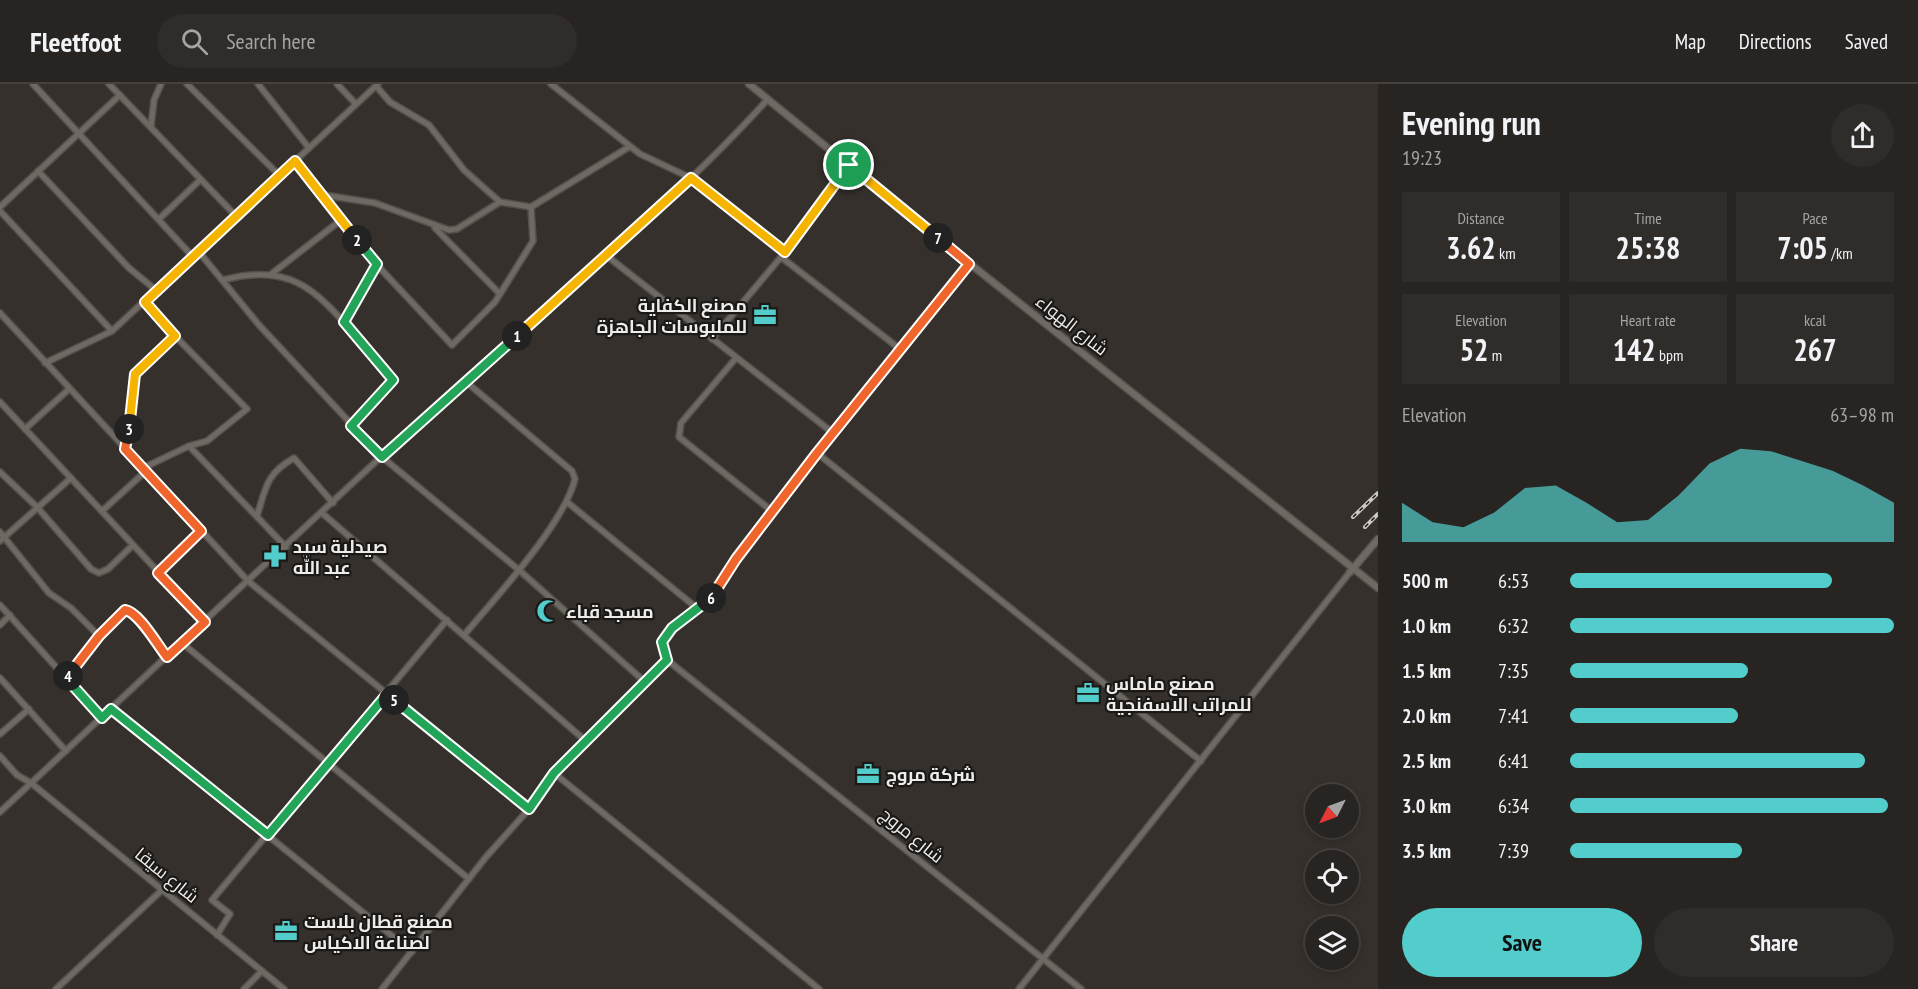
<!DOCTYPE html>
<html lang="en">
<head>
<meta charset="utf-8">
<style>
  :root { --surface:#282421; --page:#302c2a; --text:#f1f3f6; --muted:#a5a4a5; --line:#44413f; --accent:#53cdcb }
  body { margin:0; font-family:"PT Sans Narrow",Cairo,sans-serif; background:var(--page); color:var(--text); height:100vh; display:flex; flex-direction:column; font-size:22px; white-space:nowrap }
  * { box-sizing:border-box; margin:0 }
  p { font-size:20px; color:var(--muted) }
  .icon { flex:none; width:33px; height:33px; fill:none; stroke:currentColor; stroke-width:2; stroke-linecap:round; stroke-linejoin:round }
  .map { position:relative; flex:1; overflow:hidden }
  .sheet { display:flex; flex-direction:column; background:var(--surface); width:540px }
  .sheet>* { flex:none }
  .needle { width:39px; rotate:228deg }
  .controls { position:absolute; left:1305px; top:700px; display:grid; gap:12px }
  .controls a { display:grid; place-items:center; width:54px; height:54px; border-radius:50%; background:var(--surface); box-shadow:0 3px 9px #0003,0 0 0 2px var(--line); font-size:30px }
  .pin { position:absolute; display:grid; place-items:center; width:51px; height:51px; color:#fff; margin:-26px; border:3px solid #fff; border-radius:50%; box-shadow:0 2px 6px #0007 }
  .km { position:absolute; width:30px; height:30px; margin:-15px; border-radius:50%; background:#222; color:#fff; font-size:16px; line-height:30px; text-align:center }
  .round { display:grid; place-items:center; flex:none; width:63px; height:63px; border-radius:32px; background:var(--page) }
  .overview { display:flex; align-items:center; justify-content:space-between; height:102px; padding:0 24px }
  h1 { font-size:33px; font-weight:600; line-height:45px }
  .stats { display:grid; grid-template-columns:repeat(3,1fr); gap:9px; height:102px; padding:6px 24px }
  .stats div { display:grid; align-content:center; border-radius:0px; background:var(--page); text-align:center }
  .stats b { font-size:30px; font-weight:600 }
  .stats small { font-size:16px; font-weight:400 }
  .stats p { font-size:16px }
  .chart { height:168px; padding:12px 24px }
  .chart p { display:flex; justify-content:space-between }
  .chart svg { width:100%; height:108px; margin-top:6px; fill:var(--accent); opacity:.7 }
  .action { display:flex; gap:12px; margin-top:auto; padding:12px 24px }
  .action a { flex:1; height:69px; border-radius:36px; background:var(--accent); color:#111; font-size:24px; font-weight:600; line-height:69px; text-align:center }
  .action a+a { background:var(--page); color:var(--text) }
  ul { padding:0 24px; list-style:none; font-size:20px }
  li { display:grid; grid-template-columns:96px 72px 1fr; align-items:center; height:45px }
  li i { height:15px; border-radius:8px; background:var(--accent) }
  header { display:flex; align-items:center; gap:36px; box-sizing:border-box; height:84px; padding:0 30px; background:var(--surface); border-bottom:2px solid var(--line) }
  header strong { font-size:28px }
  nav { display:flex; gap:33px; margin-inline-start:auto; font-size:21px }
  .search { width:420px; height:54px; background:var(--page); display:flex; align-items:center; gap:15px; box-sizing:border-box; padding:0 21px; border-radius:33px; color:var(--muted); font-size:22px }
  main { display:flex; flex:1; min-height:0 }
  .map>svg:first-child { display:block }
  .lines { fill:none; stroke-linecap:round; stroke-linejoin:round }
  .minor-casing { stroke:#534f4b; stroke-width:8 }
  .tertiary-casing { stroke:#534f4b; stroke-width:9 }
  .minor { stroke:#6f6964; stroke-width:5 }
  .tertiary { stroke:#6f6964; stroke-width:6 }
  .rail-casing { stroke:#cdcac6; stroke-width:4 }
  .rail { stroke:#1b1917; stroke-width:1.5; stroke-dasharray:4.5; stroke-linecap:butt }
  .split-1-casing { stroke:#fff; stroke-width:12 }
  .split-2-casing { stroke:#fff; stroke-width:12 }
  .split-3-casing { stroke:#fff; stroke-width:12 }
  .split-4-casing { stroke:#fff; stroke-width:12 }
  .split-5-casing { stroke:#fff; stroke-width:12 }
  .split-6-casing { stroke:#fff; stroke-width:12 }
  .split-7-casing { stroke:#fff; stroke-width:12 }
  .split-8-casing { stroke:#fff; stroke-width:12 }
  .split-1 { stroke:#f5b400; stroke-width:8 }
  .split-2 { stroke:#22a559; stroke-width:8 }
  .split-3 { stroke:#f5b400; stroke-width:8 }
  .split-4 { stroke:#f0652b; stroke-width:8 }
  .split-5 { stroke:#22a559; stroke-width:8 }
  .split-6 { stroke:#22a559; stroke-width:8 }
  .split-7 { stroke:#f0652b; stroke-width:8 }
  .split-8 { stroke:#f5b400; stroke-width:8 }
  .labels { text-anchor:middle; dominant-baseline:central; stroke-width:4.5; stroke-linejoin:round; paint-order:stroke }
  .poi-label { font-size:18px; font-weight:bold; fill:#eeebe8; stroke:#1b1917; text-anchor:start }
  .street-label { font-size:18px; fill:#eeebe8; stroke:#1b1917 }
</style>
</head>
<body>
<header>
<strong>Fleetfoot</strong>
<div class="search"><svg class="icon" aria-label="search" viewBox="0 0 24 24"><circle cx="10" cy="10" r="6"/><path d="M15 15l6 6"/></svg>Search here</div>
<nav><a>Map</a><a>Directions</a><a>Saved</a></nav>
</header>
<main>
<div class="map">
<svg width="1378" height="905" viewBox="0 0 1378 905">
  <rect width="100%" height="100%" fill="#35302c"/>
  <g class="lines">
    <g class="minor-casing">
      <g id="minor">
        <path d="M 33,0 L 193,173"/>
        <path d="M 109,0 L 237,133"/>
        <path d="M 187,0 L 280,92"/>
        <path d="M 258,0 L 309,64"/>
        <path d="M 337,0 L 356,20"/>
        <path d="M 551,0 L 640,70 L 691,94 L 785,168"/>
        <path d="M 376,2 L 390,18 L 429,41 L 464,86 L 500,118 L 531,123 L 629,63"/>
        <path d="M 151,42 L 154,16 L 161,0"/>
        <path d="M 295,77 L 377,181 L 452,261 L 495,218 L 533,157 L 531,123"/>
        <path d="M 38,87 L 129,184 L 157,207"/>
        <path d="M 324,111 L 375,119 L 449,146 L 457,145 L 500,118"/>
        <path d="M 0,123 L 120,11"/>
        <path d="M 0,127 L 112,247"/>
        <path d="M 159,135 L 200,96"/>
        <path d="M 435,144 L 500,210"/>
        <path d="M 199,168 L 259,241 L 382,373 L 519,486 L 645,598"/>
        <path d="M 607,172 L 833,349"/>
        <path d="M 781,173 L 900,265"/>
        <path d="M 270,191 L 341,136"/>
        <path d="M 223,196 C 288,179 314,203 354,250 C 367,265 382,280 393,296 L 351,342"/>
        <path d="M 0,229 L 248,497 L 529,725"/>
        <path d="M 344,238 L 377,181"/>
        <path d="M 175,252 L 247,325 L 207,357 L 189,362"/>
        <path d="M 712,255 L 781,173 L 849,81"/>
        <path d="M 736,274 L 681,339 L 679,353 L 773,428"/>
        <path d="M 45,279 L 112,247 L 378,0"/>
        <path d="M 465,297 L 572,387 L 575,395 C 564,440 496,513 465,550"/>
        <path d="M 0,318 L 205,538"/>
        <path d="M 25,345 L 69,305"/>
        <path d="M 125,365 L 133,323 L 135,290 L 175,252 L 145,218"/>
        <path d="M 817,369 L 1201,677"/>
        <path d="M 143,384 L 189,362 L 286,463"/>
        <path d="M 0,388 L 37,423 L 91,485 L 99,489 L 108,485 L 133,461"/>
        <path d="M 567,418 L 698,525"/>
        <path d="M 102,427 L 146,387"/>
        <path d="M 322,429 L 587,658"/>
        <path d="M 257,432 C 266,403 266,390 294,374 L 333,419"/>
        <path d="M 0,448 L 49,509 L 71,524 L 99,552"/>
        <path d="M 0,457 L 71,394"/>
        <path d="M 158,489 L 201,447"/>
        <path d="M 0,521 L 102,634"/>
        <path d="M 0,541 L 10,531"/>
        <path d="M 182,559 L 469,795"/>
        <path d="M 667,576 L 1081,905"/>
        <path d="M 0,594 L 66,667"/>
        <path d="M 66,594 L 99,552 L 125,526 C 139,528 158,562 167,573"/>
        <path d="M 111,625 L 412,868"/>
        <path d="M 0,650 L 29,625"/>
        <path d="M 0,672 L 17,691 L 31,699 L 284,905"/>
        <path d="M 554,689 L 819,905"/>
        <path d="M 0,728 C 154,585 307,439 463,298 C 566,205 675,118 768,15"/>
        <path d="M 217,851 L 230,830 L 212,816 L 447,536"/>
        <path d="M 56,905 L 162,806"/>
        <path d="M 244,905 L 262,887"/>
        <path d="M 382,905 L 486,773 L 529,725 L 554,689 L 667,576 L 662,558 C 676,534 704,524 720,501 C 797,389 886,287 969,179"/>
        <path d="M 1019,905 L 1350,488"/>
      </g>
    </g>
    <g class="tertiary-casing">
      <g id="tertiary">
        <path d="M 749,0 L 969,179 L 1378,504"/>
        <path d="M 1350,488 L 1378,455"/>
      </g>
    </g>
    <use href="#minor" class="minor"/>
    <use href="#tertiary" class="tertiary"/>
    <g class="rail-casing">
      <g id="rail">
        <path d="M 1353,433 L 1378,409"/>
        <path d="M 1365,443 L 1378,430"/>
      </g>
    </g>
    <use href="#rail" class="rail"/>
  </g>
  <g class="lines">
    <g class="split-1-casing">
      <path id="split-1" d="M 517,252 L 691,94 L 785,168 L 849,81"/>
    </g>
    <g class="split-2-casing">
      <path id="split-2" d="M 357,156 L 377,180 L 344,238 L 393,296 L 351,342 L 382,373 L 517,252"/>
    </g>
    <g class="split-3-casing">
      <path id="split-3" d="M 129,345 L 135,290 L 175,252 L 145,218 L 295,77 L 357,156"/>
    </g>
    <g class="split-4-casing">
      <path id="split-4" d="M 68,592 L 99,552 L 125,526 C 139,528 158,562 167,573 L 205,538 L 158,489 L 201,447 L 125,365 L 129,345"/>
    </g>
    <g class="split-5-casing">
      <path id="split-5" d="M 68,592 L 66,594 L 102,634 L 111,625 L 268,751 L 387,610 L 394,616"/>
    </g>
    <g class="split-6-casing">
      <path id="split-6" d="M 394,616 L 529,725 L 554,689 L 667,576 L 662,558 L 672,544 L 711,514"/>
    </g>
    <g class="split-7-casing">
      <path id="split-7" d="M 711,514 L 736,475 L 817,369 L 969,180 L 938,154"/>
    </g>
    <g class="split-8-casing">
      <path id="split-8" d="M 849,81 L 938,154"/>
    </g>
    <use href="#split-1" class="split-1"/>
    <use href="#split-2" class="split-2"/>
    <use href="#split-3" class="split-3"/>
    <use href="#split-4" class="split-4"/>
    <use href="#split-5" class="split-5"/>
    <use href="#split-6" class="split-6"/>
    <use href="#split-7" class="split-7"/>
    <use href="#split-8" class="split-8"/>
  </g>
  <defs>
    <g id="office-bare" transform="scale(1.8)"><path d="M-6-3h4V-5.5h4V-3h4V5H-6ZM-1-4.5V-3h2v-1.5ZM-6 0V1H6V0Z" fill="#53cdcb" stroke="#1b1917" stroke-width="2.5" paint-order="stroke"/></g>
    <g id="pharmacy-bare" transform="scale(1.8)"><path d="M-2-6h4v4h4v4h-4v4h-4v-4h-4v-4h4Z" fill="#53cdcb" stroke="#1b1917" stroke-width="2.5" paint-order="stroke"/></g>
    <g id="mosque-bare" transform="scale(1.8)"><path d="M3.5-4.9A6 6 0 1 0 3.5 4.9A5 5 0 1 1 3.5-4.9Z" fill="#53cdcb" stroke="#1b1917" stroke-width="2.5" paint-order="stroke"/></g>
  </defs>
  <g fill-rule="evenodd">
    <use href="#office-bare" x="765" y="231"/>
    <use href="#pharmacy-bare" x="275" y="472"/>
    <use href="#mosque-bare" x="548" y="527"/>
    <use href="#office-bare" x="1088" y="609"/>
    <use href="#office-bare" x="868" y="690"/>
    <use href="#office-bare" x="286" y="847"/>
  </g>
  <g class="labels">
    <g class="poi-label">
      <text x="747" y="221" text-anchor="end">مصنع الكفاية<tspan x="747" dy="21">للملبوسات الجاهزة</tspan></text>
      <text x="293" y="462">صيدلية سيد<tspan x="293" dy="21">عبد الله</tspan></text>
      <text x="566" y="527">مسجد قباء</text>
      <text x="1106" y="599">مصنع ماماس<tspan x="1106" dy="21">للمراتب الاسفنجية</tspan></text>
      <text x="886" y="690">شركة مروج</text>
      <text x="304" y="837">مصنع قطان بلاست<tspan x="304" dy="21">لصناعة الاكياس</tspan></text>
    </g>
    <g class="street-label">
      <text transform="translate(1072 241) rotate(38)">شارع الهواء</text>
      <text transform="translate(912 751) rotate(39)">شارع مروج</text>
      <text transform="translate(167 791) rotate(39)">شارع سيقا</text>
    </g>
  </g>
</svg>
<div class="controls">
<a><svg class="needle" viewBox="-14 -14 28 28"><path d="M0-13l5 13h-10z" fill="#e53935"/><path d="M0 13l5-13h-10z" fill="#a5a4a5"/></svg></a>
<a><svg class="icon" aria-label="locate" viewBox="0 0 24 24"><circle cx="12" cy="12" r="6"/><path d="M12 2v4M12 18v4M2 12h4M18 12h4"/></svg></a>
<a><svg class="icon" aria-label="layers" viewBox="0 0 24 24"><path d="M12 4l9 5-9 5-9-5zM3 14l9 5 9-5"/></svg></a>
</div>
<div class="pin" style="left:849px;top:81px;background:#1e9e55"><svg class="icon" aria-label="arrive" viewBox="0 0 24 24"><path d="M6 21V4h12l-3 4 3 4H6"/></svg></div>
<b class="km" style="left:517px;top:252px">1</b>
<b class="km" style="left:357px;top:156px">2</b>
<b class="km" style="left:129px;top:345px">3</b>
<b class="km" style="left:68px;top:592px">4</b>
<b class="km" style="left:394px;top:616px">5</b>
<b class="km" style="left:711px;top:514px">6</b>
<b class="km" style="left:938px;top:154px">7</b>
</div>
<section class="sheet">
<div class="overview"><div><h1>Evening run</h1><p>19:23</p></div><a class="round"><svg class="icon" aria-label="share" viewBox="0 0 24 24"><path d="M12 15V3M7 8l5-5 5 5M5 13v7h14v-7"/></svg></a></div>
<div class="stats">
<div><p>Distance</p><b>3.62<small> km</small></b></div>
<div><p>Time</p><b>25:38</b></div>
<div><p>Pace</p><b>7:05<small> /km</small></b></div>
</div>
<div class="stats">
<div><p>Elevation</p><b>52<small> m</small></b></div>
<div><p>Heart rate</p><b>142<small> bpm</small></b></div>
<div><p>kcal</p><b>267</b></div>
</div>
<div class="chart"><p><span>Elevation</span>63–98 m</p>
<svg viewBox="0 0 160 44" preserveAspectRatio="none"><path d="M0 44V28L10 36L20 38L30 32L40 22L50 21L60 28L70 36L80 35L90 25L100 12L110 6L120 7L130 11L140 15L150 21L160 28V44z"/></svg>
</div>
<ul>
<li><b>500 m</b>6:53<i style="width:81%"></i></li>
<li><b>1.0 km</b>6:32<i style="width:100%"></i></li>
<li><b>1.5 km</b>7:35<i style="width:55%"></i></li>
<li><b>2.0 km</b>7:41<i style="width:52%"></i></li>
<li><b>2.5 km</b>6:41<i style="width:91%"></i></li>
<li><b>3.0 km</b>6:34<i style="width:98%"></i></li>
<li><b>3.5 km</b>7:39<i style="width:53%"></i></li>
</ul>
<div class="action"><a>Save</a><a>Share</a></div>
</section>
</main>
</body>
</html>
